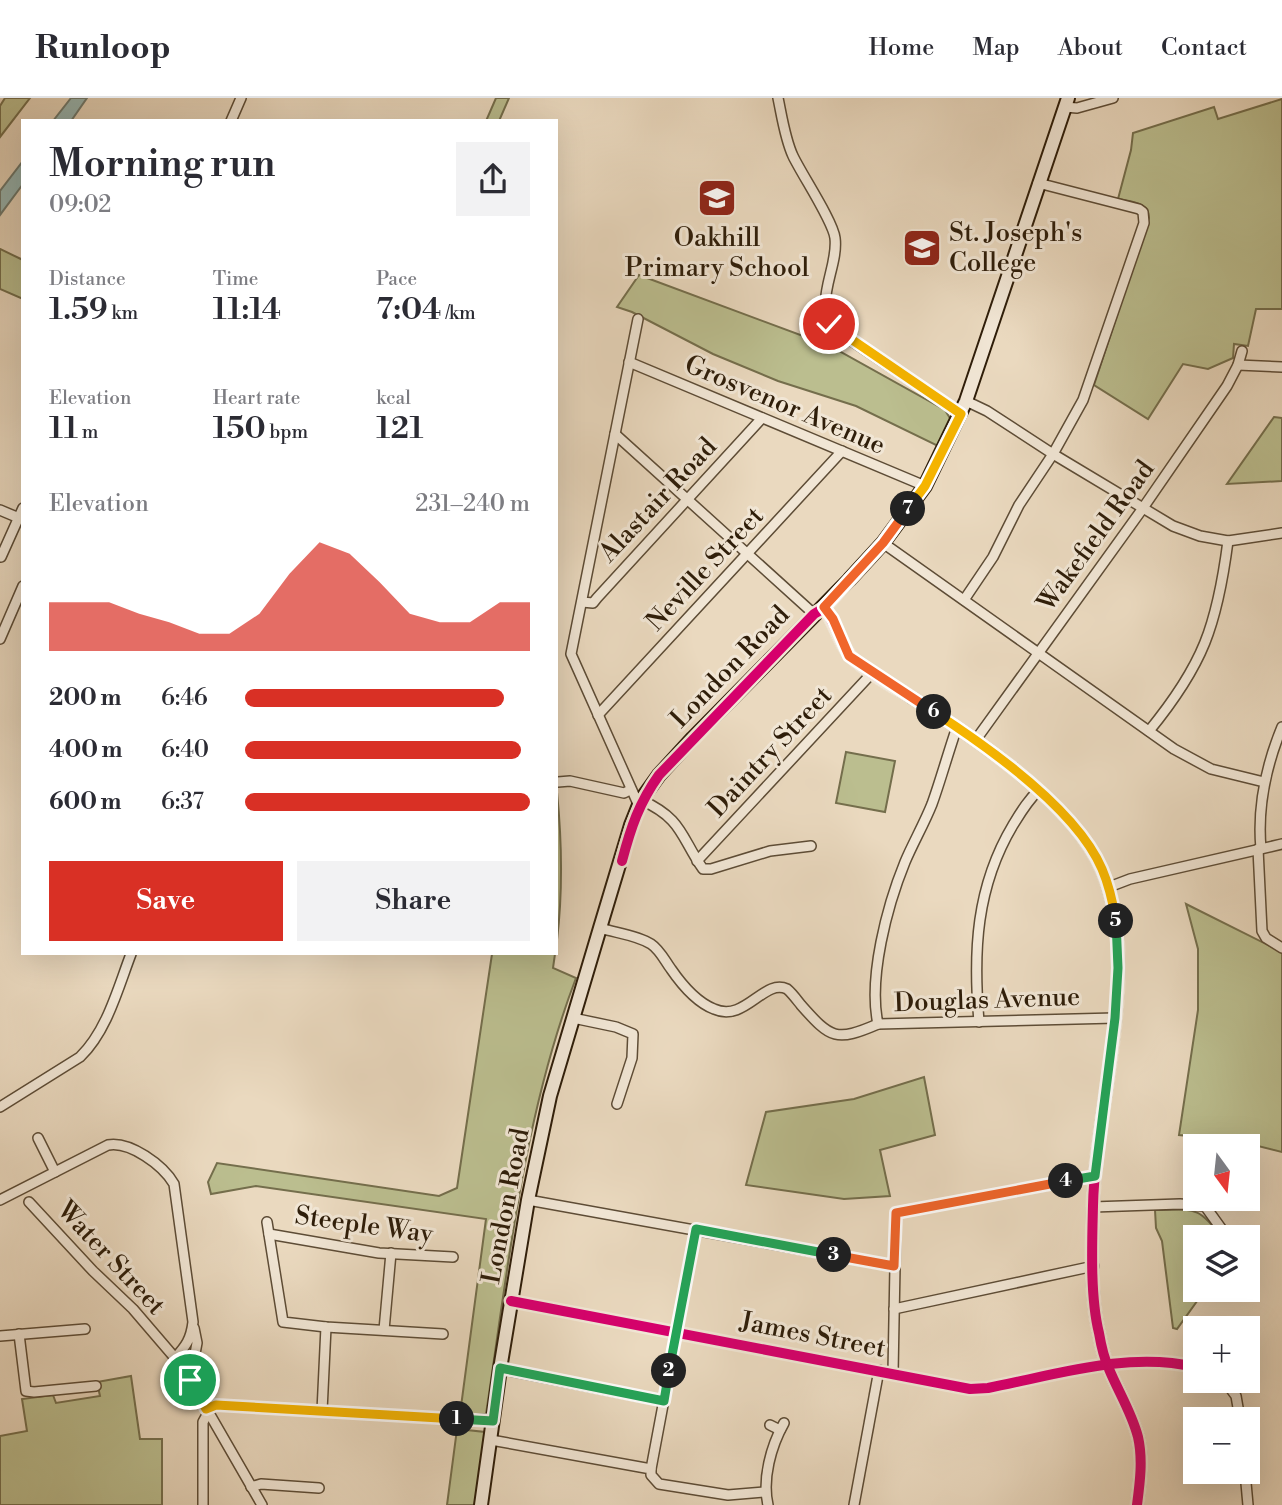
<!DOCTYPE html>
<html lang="en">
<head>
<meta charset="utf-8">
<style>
  :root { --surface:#fff; --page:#f2f2f3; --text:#2b2b33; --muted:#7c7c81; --line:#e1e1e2; --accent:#d93025 }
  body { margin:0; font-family:"Libre Bodoni",serif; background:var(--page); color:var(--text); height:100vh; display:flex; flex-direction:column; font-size:26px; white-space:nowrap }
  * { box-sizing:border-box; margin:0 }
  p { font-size:23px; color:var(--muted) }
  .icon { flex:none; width:38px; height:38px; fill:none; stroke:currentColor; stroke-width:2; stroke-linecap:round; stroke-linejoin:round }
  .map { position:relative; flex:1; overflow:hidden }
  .side { position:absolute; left:21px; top:21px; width:537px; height:836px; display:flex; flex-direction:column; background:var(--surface); border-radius:0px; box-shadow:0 7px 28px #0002 }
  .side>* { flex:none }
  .needle { width:46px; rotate:165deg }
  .buttons { position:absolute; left:1183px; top:1036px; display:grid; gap:14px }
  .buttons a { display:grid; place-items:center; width:77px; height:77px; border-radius:0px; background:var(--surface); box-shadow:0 7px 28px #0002; font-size:35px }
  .pin { position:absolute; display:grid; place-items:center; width:60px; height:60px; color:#fff; margin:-30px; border:4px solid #fff; border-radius:50%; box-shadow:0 2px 7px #0007 }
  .km { position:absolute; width:35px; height:35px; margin:-18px; border-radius:50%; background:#222; color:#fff; font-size:19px; line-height:35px; text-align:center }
  .round { display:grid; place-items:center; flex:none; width:74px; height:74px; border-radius:0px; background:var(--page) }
  .head { display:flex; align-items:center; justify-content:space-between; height:119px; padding:0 28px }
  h1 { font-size:38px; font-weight:600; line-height:52px }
  .stats { display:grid; grid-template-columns:repeat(3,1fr); gap:10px; height:119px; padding:7px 28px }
  .stats div { display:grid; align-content:center }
  .stats b { font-size:30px; font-weight:600 }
  .stats small { font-size:19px; font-weight:400 }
  .stats p { font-size:19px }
  .chart { height:196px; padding:14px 28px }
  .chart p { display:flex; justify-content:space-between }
  .chart svg { width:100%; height:126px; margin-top:7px; fill:var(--accent); opacity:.7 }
  .cta { display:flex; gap:14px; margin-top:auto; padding:14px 28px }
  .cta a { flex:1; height:80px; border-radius:0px; background:var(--accent); color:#fff; font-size:28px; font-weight:600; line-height:80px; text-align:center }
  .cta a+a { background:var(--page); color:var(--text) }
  ul { padding:0 28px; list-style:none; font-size:23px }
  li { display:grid; grid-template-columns:112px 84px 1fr; align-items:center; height:52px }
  li i { height:18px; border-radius:9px; background:var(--accent) }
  header { display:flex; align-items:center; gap:42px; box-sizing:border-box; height:98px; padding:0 35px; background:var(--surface); border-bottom:2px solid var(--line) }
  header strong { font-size:33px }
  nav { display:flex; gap:38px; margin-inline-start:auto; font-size:24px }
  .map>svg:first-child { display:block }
  .green { fill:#bbbe8f; stroke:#746e4c; stroke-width:2 }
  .water { fill:#98b9b6; stroke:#6e7b71; stroke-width:2 }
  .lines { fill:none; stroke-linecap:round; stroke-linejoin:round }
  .minor-casing { stroke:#5d4c36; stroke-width:12 }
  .tertiary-casing { stroke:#5d4c36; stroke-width:14 }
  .secondary-casing { stroke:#2e1d09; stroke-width:16 }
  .minor { stroke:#f1e6d5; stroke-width:9 }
  .tertiary { stroke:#f1e6d5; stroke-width:10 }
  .secondary { stroke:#f1e6d5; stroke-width:12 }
  .cycleway-casing { stroke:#f1e6d5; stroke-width:15 }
  .cycleway { stroke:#d6006c; stroke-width:10 }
  .split-1-casing { stroke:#fff; stroke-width:14 }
  .split-2-casing { stroke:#fff; stroke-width:14 }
  .split-3-casing { stroke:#fff; stroke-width:14 }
  .split-4-casing { stroke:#fff; stroke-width:14 }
  .split-5-casing { stroke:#fff; stroke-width:14 }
  .split-6-casing { stroke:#fff; stroke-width:14 }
  .split-7-casing { stroke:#fff; stroke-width:14 }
  .split-8-casing { stroke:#fff; stroke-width:14 }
  .split-1 { stroke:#f5b400; stroke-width:9 }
  .split-2 { stroke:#22a559; stroke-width:9 }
  .split-3 { stroke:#22a559; stroke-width:9 }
  .split-4 { stroke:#f0652b; stroke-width:9 }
  .split-5 { stroke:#22a559; stroke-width:9 }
  .split-6 { stroke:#f5b400; stroke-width:9 }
  .split-7 { stroke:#f0652b; stroke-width:9 }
  .split-8 { stroke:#f5b400; stroke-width:9 }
  .labels { text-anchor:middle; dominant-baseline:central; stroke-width:6; stroke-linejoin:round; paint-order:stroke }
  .poi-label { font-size:26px; fill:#2e1d09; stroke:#f1e6d5; text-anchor:start }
  .street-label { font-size:26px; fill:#2e1d09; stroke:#f1e6d5 }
</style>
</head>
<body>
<header>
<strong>Runloop</strong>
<nav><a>Home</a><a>Map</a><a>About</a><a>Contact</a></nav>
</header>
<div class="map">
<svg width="1282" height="1407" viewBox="0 0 1282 1407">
  <rect width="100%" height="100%" fill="#ead9bf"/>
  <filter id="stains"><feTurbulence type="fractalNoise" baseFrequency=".00286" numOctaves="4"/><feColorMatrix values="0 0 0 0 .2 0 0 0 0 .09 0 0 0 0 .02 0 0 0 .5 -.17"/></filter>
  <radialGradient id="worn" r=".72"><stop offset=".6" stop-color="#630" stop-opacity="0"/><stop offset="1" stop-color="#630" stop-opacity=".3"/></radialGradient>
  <g class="green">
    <path d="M 5,0 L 30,0 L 0,39 L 0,8 Z"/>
    <path d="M 496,0 L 509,0 L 499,23 L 486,23 Z"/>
    <path d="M 1282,1 L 1282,211 L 1256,211 L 1248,248 L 1234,246 L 1233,260 L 1208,271 L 1183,266 L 1148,321 L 1094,287 L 1149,120 C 1149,104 1131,104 1118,101 L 1131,52 L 1133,35 L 1214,9 L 1218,21 Z"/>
    <path d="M 0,151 L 23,162 L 23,201 L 0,191 Z"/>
    <path d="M 639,177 L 830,248 L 945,312 L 951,322 L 940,349 L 856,308 L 778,283 L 713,256 L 632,214 L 617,209 Z"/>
    <path d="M 1274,319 L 1282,320 L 1282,383 L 1227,386 Z"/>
    <path d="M 846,654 L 895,663 L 885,714 L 836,705 Z"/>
    <path d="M 557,694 C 562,744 563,792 557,842 Z"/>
    <path d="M 1186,806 L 1282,854 L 1282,1054 L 1234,1042 L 1179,1037 L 1198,912 L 1198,851 Z"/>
    <path d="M 492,856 L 555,856 L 553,870 L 576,880 C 523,1019 508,1171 486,1316 L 460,1316 L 486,1121 L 256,1088 L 211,1096 L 208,1084 L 217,1065 L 439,1098 L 457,1090 Z"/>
    <path d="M 924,979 L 935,1037 L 880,1052 L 890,1098 L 844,1101 L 746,1087 L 766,1014 L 854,1001 Z"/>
    <path d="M 1155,1112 C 1192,1112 1198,1106 1221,1139 L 1195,1139 L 1195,1192 L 1205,1192 L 1177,1231 L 1173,1230 L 1162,1143 L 1156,1130 Z"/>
    <path d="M 131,1278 L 140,1341 L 162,1341 L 162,1407 L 0,1407 L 0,1338 L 27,1333 L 22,1301 L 53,1297 L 56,1305 L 100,1298 L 97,1284 Z"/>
    <path d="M 457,1331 L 485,1334 L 475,1407 L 447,1407 Z"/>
  </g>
  <g class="water">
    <path d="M 71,0 L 87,0 L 71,23 L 53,23 Z"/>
    <path d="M 23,63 L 23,86 L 0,117 L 0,93 Z"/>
  </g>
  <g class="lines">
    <g class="minor-casing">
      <g id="minor">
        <path d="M 778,0 C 782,19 785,41 793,58 C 802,77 833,123 835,140 C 839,171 810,207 837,233 L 961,316"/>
        <path d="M 1065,9 L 1077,10 L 1113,0"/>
        <path d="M 231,23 L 241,0"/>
        <path d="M 638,221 L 571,556 L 639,708"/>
        <path d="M 629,264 L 925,388"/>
        <path d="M 1238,267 L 1282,269"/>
        <path d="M 966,303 L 987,313 L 1053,356 L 1173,428 L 1200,438 L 1228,443 L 1282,435"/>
        <path d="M 615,336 L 814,516"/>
        <path d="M 0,412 L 19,420"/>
        <path d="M 883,445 L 1174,651 L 1211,671 L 1264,684"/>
        <path d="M 1,459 L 23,410"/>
        <path d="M 964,502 L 993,459 L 1019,407 L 1053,356 L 1083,302 L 1144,125 L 1143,114 L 1139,111 L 1038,85"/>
        <path d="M 582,504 L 593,505 L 597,500 L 762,320"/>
        <path d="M 0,541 L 23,488"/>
        <path d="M 598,617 L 842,353"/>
        <path d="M 957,629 C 948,655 941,681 932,706 C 924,726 913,745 905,764 C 887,808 868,880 878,926 L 1115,920"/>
        <path d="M 1149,633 C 1203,567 1217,528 1228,443"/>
        <path d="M 975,643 L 1143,410 L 1227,288 L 1238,267 L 1242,253"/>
        <path d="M 558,684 L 570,683 L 624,695 L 630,692"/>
        <path d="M 641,702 C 683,721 680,738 703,771 L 711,771 L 770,753 L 811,748"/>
        <path d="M 1258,751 L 1262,833 L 1266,840 L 1282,850"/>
        <path d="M 1261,751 C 1257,708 1266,668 1282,629"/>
        <path d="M 697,763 L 873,574"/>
        <path d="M 1109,789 L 1130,781 L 1282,746"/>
        <path d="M 600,830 C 616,835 637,837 651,846 C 660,852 665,863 671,871 C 682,887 696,904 714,911 C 745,925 764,880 787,891 C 792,895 797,902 801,907 C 831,941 836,944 878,926"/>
        <path d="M 573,920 L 616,929 L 633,936 L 632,960 L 617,1006"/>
        <path d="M 979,924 C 973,853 976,789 1013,727 C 1021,714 1028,702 1039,692"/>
        <path d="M 0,1009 L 80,959 C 107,933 118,890 131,856"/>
        <path d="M 38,1040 L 55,1074"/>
        <path d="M 0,1102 L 108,1047 C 130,1043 163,1067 174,1086 L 193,1224 C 191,1241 186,1248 175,1260"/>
        <path d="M 528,1102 L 893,1168"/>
        <path d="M 29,1104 L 93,1173 L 133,1211 L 175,1260 L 190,1282 L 262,1407"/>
        <path d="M 1093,1109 L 1180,1106 L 1205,1108 L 1223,1133"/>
        <path d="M 267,1124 L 283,1224 L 326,1229 L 443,1236"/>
        <path d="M 269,1136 L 379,1155 L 453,1159"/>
        <path d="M 511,1203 L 970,1291 L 988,1290 C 1055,1277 1128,1253 1195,1269"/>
        <path d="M 894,1211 L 1094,1168"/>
        <path d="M 384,1232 L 391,1155"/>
        <path d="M 19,1236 L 26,1293 L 34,1294 L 96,1288"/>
        <path d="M 0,1238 L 85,1231"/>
        <path d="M 500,1271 L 664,1303"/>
        <path d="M 893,1275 L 896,1115 L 1095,1078"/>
        <path d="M 190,1282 L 197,1245 L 194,1230"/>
        <path d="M 1225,1283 L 1236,1298 L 1240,1321"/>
        <path d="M 206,1311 L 216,1307 L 493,1323"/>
        <path d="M 322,1313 L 326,1229"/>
        <path d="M 770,1327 L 780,1332"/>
        <path d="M 491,1342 L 651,1371 L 651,1377 L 659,1386 L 728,1397 L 765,1394"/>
        <path d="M 651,1371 L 696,1131"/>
        <path d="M 1245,1374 L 1248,1407"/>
        <path d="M 251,1389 L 261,1386 L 319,1390"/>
        <path d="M 203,1407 L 203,1324 L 208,1315"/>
        <path d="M 768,1407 C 762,1381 771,1348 784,1325"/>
        <path d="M 854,1407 L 879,1272"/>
      </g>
    </g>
    <g class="tertiary-casing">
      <path id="tertiary" d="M 824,510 C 835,524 838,542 849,556 C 858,569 898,591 914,601 C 974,640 1050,690 1090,750 C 1151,843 1095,1003 1093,1108 C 1092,1146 1090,1199 1099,1235 C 1101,1247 1104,1260 1109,1271 C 1118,1293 1132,1315 1138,1339 C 1143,1361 1140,1384 1137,1407"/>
    </g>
    <g class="secondary-casing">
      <path id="secondary" d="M 481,1407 L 500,1271 L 528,1102 L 550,998 L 600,830 L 631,727 L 641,702 L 659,677 L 693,640 L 849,482 L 883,445 L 925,388 L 966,303 L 1068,0"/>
    </g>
    <use href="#minor" class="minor"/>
    <use href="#tertiary" class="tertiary"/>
    <use href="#secondary" class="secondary"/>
    <g class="cycleway-casing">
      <g id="cycleway">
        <path d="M 824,510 C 835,524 838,542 849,556 C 858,569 898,591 914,601 C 974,640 1050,690 1090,750 C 1151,843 1095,1003 1093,1108 C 1092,1146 1090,1199 1099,1235 C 1101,1247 1104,1260 1109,1271 C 1118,1293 1132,1315 1138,1339 C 1143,1361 1140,1384 1137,1407"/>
        <path d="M 622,763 C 631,729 639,705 659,677 L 814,516 L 824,510 L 883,445 L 898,424"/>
        <path d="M 511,1203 L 970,1291 L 988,1290 C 1055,1277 1128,1253 1195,1269"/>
      </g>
    </g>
    <use href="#cycleway" class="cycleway"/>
  </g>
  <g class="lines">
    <g class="split-1-casing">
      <path id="split-1" d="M 190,1282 L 206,1311 L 216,1307 L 457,1321"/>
    </g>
    <g class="split-2-casing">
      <path id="split-2" d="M 457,1321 L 493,1323 L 500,1270 L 664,1303 L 669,1273"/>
    </g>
    <g class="split-3-casing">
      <path id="split-3" d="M 669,1273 L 696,1131 L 834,1157"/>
    </g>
    <g class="split-4-casing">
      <path id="split-4" d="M 834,1157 L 894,1168 L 896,1115 L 1066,1083"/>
    </g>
    <g class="split-5-casing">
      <path id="split-5" d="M 1066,1083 L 1095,1078 L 1115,920 L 1118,870 L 1116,823"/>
    </g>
    <g class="split-6-casing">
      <path id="split-6" d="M 934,614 C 988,649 1077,712 1102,771 C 1109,787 1113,805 1116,823"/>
    </g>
    <g class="split-7-casing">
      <path id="split-7" d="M 908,411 L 883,445 L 824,509 L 833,521 L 849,558 L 934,614"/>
    </g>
    <g class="split-8-casing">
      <path id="split-8" d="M 829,226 L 961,316 L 925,388 L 908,411"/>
    </g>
    <use href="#split-1" class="split-1"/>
    <use href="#split-2" class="split-2"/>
    <use href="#split-3" class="split-3"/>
    <use href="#split-4" class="split-4"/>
    <use href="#split-5" class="split-5"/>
    <use href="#split-6" class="split-6"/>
    <use href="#split-7" class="split-7"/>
    <use href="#split-8" class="split-8"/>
  </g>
  <defs>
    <g id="school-square" transform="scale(2.0125)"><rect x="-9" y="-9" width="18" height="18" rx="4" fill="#8f2418" stroke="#f1e6d5"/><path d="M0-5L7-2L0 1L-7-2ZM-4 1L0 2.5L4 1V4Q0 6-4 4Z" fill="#fff"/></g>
  </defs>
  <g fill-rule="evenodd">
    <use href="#school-square" x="717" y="100"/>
    <use href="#school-square" x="922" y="150"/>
  </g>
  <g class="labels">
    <g class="poi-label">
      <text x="949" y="135">St. Joseph's<tspan x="949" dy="30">College</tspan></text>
      <text x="717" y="140" text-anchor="middle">Oakhill<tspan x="717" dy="30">Primary School</tspan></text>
    </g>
    <g class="street-label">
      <text transform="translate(785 307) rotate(23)">Grosvenor Avenue</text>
      <text transform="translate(658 402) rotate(-47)">Alastair Road</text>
      <text transform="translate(1096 438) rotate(-54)">Wakefield Road</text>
      <text transform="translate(705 471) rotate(-47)">Neville Street</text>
      <text transform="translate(730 569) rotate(-46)">London Road</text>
      <text transform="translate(770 654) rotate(-47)">Daintry Street</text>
      <text transform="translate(987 902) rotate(-2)">Douglas Avenue</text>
      <text transform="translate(506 1108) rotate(-79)">London Road</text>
      <text transform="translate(364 1127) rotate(8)">Steeple Way</text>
      <text transform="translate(111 1160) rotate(47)">Water Street</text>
      <text transform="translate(813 1237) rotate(11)">James Street</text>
    </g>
  </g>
  <rect width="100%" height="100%" filter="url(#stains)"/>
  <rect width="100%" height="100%" fill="url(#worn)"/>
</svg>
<div class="buttons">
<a><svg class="needle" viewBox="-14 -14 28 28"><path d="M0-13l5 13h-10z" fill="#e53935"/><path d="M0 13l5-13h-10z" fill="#7c7c81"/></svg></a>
<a><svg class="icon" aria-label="layers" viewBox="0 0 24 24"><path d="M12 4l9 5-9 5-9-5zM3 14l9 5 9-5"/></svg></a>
<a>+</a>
<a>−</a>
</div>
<div class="pin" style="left:190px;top:1282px;background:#1e9e55"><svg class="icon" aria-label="arrive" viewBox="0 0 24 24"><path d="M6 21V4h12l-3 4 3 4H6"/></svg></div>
<div class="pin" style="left:829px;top:226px;background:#d93025"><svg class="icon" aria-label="check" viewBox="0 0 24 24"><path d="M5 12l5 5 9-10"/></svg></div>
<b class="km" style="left:457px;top:1321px">1</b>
<b class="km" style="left:669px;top:1273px">2</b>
<b class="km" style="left:834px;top:1157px">3</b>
<b class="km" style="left:1066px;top:1083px">4</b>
<b class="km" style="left:1116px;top:823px">5</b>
<b class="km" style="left:934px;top:614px">6</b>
<b class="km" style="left:908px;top:411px">7</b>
<section class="side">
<div class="head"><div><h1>Morning run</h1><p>09:02</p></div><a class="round"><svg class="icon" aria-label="share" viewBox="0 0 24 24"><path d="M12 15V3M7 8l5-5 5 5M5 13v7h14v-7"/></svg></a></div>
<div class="stats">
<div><p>Distance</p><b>1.59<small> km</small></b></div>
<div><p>Time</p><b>11:14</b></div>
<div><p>Pace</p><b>7:04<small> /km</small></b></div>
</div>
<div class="stats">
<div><p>Elevation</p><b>11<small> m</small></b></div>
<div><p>Heart rate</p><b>150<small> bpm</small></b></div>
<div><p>kcal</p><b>121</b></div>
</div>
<div class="chart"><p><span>Elevation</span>231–240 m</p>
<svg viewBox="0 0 160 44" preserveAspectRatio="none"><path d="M0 44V27L10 27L20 27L30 31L40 34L50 38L60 38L70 31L80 17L90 6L100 10L110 20L120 31L130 34L140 34L150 27L160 27V44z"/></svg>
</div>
<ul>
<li><b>200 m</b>6:46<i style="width:91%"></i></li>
<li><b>400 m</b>6:40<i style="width:97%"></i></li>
<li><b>600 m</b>6:37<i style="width:100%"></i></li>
</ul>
<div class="cta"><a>Save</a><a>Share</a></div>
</section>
</div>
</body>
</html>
